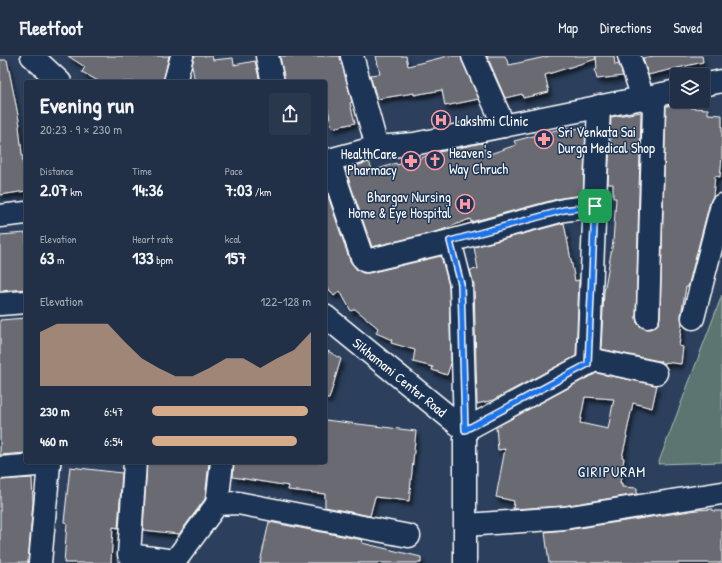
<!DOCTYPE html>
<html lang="en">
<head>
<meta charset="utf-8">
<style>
  :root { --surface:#213046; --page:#29384d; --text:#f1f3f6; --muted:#a2a9b3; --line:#3e4b5f; --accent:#d6ab8b }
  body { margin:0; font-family:"Patrick Hand",sans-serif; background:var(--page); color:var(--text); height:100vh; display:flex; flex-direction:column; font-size:15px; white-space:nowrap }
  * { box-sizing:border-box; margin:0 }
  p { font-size:13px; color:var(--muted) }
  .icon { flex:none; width:22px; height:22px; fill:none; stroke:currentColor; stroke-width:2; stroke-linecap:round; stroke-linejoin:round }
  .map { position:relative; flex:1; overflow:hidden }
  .side { position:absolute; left:24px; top:24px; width:303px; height:384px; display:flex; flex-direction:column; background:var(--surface); border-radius:4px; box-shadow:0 1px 3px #0004,0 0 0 1px var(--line) }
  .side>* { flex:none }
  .buttons { position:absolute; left:670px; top:12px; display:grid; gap:8px }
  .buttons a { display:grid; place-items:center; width:40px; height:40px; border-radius:4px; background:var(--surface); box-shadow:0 1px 3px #0004,0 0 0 1px var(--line); font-size:20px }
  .pin { position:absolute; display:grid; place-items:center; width:34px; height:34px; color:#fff; margin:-17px; border-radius:8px; box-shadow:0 2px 6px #0006 }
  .round { display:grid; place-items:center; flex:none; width:42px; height:42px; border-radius:4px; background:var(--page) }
  .head { display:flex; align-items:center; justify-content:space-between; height:68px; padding:0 16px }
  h1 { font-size:22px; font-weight:700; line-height:30px }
  .stats { display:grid; grid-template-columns:repeat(3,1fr); gap:6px; height:68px; padding:4px 16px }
  .stats div { display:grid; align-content:center }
  .stats b { font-size:17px; font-weight:700 }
  .stats small { font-size:11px; font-weight:400 }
  .stats p { font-size:11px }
  .chart { height:112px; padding:8px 16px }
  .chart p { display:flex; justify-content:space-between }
  .chart svg { width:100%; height:72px; margin-top:4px; fill:var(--accent); opacity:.7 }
  ul { padding:0 16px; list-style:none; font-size:13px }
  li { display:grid; grid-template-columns:64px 48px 1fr; align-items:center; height:30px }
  li i { height:10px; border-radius:5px; background:var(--accent) }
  header { display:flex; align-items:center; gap:24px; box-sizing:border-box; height:56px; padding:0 20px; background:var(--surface); border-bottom:1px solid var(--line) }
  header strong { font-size:19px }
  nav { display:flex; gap:22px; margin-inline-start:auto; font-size:14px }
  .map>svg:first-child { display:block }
  .green { fill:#5c7470; stroke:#aebab8 }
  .building { fill:#6a6a73; stroke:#fff; fill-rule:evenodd; filter:url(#shadow) }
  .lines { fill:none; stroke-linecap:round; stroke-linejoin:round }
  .minor-casing { stroke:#fff; stroke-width:25 }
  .minor { stroke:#1d3557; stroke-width:22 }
  .route-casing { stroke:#fff; stroke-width:8 }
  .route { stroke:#1a73e8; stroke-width:5 }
  .labels { text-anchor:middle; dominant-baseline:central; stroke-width:3; stroke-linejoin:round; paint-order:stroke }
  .poi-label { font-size:14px; fill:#fff; stroke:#1d3557; text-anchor:start }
  .street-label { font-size:14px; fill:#fff; stroke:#1d3557 }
  .neighbourhood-label { font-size:15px; letter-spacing:1px; fill:#fff; stroke:#1d3557 }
</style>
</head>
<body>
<header>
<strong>Fleetfoot</strong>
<nav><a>Map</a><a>Directions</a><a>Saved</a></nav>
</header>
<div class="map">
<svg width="722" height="507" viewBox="0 0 722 507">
  <defs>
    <filter id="shadow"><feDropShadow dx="2.5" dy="4.5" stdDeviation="2" flood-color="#0009"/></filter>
  </defs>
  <rect width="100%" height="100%" fill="#2c405d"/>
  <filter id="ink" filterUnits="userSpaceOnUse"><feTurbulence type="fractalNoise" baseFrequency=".025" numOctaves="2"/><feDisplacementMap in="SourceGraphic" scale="8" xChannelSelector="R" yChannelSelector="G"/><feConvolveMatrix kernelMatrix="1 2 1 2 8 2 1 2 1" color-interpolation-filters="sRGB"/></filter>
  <g filter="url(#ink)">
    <path class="green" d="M 722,239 L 722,406 L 658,408 Z"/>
    <g class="building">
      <path d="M 68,0 L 169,0 L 163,26 L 100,26 L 82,16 L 85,11 Z"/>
      <path d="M 194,0 L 212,0 L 213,4 L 233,2 L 234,9 L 255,5 L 260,26 L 195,26 L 192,10 Z"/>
      <path d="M 280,0 L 340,0 L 352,46 L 350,47 L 355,67 L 332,72 L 325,39 L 325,26 L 285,26 Z"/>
      <path d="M 376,0 L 406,0 L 408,10 L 448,0 L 461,0 L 462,5 L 479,43 L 445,50 L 442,34 L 414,39 L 414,37 L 377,43 L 370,19 L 380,18 Z"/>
      <path d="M 487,0 L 505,0 L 509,9 L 550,0 L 595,0 L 596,3 L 545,19 L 549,36 L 523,42 L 522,38 L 505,42 Z"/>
      <path d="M 596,0 L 614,0 L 615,9 L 619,8 L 623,20 L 597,23 L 595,14 L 597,13 Z"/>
      <path d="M 654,0 L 702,0 L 703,6 L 648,19 L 643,2 Z"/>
      <path d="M 0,4 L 7,4 L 20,69 L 19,70 L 26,135 L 0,139 Z"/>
      <path d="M 691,47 L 691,52 L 708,53 L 708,58 L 722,59 L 722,101 L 720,121 L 715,120 L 713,140 L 710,146 L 688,231 L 686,231 L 681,259 L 682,267 L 679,290 L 683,291 L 681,308 L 665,306 L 665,308 L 659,305 L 601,293 L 604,236 L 613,186 L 616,142 L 613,142 L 613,128 L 608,128 L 611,61 L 641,56 L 636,261 L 637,267 L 641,271 L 648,273 L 654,272 L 658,268 L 660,261 L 666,50 Z"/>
      <path d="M 568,71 L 568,74 L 586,71 L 583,139 L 561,142 L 471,166 L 470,163 L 439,175 L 372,191 L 345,113 L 369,106 L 373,115 L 396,107 L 397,109 L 415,103 L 416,104 L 434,97 L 482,87 L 487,99 L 516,89 L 514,85 Z"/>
      <path d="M 325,131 L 350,205 L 357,214 L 363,217 L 369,217 L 441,200 L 449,230 L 451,307 L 447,319 L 432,314 L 433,311 L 413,306 L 415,294 L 391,287 L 392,284 L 376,277 L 378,272 L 355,253 L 351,255 L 340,235 L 334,240 L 325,229 Z"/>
      <path d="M 564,167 L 575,225 L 579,224 L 576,300 L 493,344 L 477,348 L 474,228 L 470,214 L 478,213 L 474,191 Z"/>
      <path d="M 26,177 L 26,233 L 0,235 L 0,179 Z"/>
      <path d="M 26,262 L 26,397 L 0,399 L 0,264 Z"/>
      <path d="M 328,295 L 341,303 L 329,343 L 325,343 L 325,307 Z"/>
      <path d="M 596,317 L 657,329 L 652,352 L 633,347 L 626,380 L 627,380 L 622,401 L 624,402 L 620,427 L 622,427 L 622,431 L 637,432 L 637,438 L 563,450 L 513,453 L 514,445 L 496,441 L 505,393 L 498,394 L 496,371 ZM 585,341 L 614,343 L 608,373 L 580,367 Z"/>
      <path d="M 325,364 L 416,375 L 409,445 L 375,441 L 370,460 L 325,451 L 325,438 L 288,434 L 289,430 L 233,421 L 234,406 L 325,406 Z"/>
      <path d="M 147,406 L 209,406 L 205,443 L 179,478 L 143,474 Z"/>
      <path d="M 70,411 L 122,417 L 118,472 L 113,471 L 111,507 L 64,507 L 67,467 L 64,466 Z"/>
      <path d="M 32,422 L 33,446 L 28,506 L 0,507 L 0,424 Z"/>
      <path d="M 713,453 L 713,455 L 722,455 L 722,507 L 549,507 L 545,476 L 566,474 L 697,454 Z"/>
      <path d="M 269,466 L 363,484 L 362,487 L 421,501 L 421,507 L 260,507 Z"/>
    </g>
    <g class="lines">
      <g class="minor-casing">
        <g id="minor">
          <path d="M 32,0 L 60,26"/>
          <path d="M 267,0 L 273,26"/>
          <path d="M 352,0 L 377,91"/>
          <path d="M 473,0 L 504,70"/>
          <path d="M 629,0 L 643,42 L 654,49 L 648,261"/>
          <path d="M 175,26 L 182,0"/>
          <path d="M 703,29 L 722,25"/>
          <path d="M 329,104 L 362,201 L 366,205 L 450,185 L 564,154 L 595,150"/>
          <path d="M 325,105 L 377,91 L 414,88 L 677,35"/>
          <path d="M 0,160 L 26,157"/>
          <path d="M 450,185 L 461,228 L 465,374 L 594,304 L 656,317"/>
          <path d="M 0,248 L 26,246"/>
          <path d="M 325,260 L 465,374 L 465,507"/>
          <path d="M 693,262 L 722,149"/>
          <path d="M 588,308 L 599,50"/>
          <path d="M 135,406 L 129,499 L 175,505 L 217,448 L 238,447 L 409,480"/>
          <path d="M 0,412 L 49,408 L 49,406"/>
          <path d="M 217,448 L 222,406"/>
          <path d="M 466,469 L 564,462 L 722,437"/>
          <path d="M 40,507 L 49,408"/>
        </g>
      </g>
      <use href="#minor" class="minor"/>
    </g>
  </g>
  <g class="lines" filter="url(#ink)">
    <g class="route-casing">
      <path id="route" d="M 595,150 L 588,308 L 465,374 L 461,228 L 450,185 L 564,154 Z"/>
    </g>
    <use href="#route" class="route"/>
  </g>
  <defs>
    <g id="hospital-ring" transform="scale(1)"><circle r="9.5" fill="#1d3557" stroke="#ff9aa2" stroke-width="1.5"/><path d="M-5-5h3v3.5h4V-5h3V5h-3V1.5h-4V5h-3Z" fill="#ff9aa2"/></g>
    <g id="pharmacy-ring" transform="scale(1)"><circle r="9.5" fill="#1d3557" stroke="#ff9aa2" stroke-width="1.5"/><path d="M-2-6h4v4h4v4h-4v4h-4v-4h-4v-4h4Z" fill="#ff9aa2"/></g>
    <g id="church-ring" transform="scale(1)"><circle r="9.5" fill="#1d3557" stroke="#ff9aa2" stroke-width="1.5"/><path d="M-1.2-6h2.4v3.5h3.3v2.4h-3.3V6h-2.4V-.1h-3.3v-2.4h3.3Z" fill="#ff9aa2"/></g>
  </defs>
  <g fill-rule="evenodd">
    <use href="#hospital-ring" x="441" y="64"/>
    <use href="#pharmacy-ring" x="544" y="83"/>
    <use href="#church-ring" x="435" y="104"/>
    <use href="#pharmacy-ring" x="411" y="105"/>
    <use href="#hospital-ring" x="465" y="148"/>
  </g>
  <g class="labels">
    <g class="poi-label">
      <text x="455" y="64">Lakshmi Clinic</text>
      <text x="558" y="75">Sri Venkata Sai<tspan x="558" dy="16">Durga Medical Shop</tspan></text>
      <text x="449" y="96">Heaven's<tspan x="449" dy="16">Way Chruch</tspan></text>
      <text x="397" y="97" text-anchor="end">HealthCare<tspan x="397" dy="16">Pharmacy</tspan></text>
      <text x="451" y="140" text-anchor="end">Bhargav Nursing<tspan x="451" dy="16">Home &amp; Eye Hospital</tspan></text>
    </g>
    <g class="street-label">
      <text transform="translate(400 321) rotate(39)">Sikhamani Center Road</text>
    </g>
    <g class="neighbourhood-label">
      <text x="612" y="415">GIRIPURAM</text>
    </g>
  </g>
</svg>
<div class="buttons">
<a><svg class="icon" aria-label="layers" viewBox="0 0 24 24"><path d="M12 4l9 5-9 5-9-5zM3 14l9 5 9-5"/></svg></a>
</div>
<div class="pin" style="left:595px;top:150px;background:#1e9e55"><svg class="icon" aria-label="arrive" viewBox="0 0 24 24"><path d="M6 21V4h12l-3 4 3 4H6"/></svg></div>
<section class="side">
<div class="head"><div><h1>Evening run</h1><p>20:23 · 9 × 230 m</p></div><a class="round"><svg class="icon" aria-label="share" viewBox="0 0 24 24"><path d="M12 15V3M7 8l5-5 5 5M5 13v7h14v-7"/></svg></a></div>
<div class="stats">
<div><p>Distance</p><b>2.07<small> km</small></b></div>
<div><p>Time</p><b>14:36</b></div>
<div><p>Pace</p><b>7:03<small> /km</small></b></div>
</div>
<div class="stats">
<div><p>Elevation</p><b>63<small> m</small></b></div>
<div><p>Heart rate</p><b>133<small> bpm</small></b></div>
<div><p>kcal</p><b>157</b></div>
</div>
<div class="chart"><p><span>Elevation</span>122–128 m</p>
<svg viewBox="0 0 160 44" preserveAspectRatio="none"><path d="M0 44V11L10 6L20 6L30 6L40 6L50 17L60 27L70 33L80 38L90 38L100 33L110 27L120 27L130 33L140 27L150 22L160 11V44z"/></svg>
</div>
<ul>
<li><b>230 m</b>6:47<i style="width:98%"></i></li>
<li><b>460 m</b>6:54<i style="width:91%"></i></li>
</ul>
</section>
</div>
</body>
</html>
